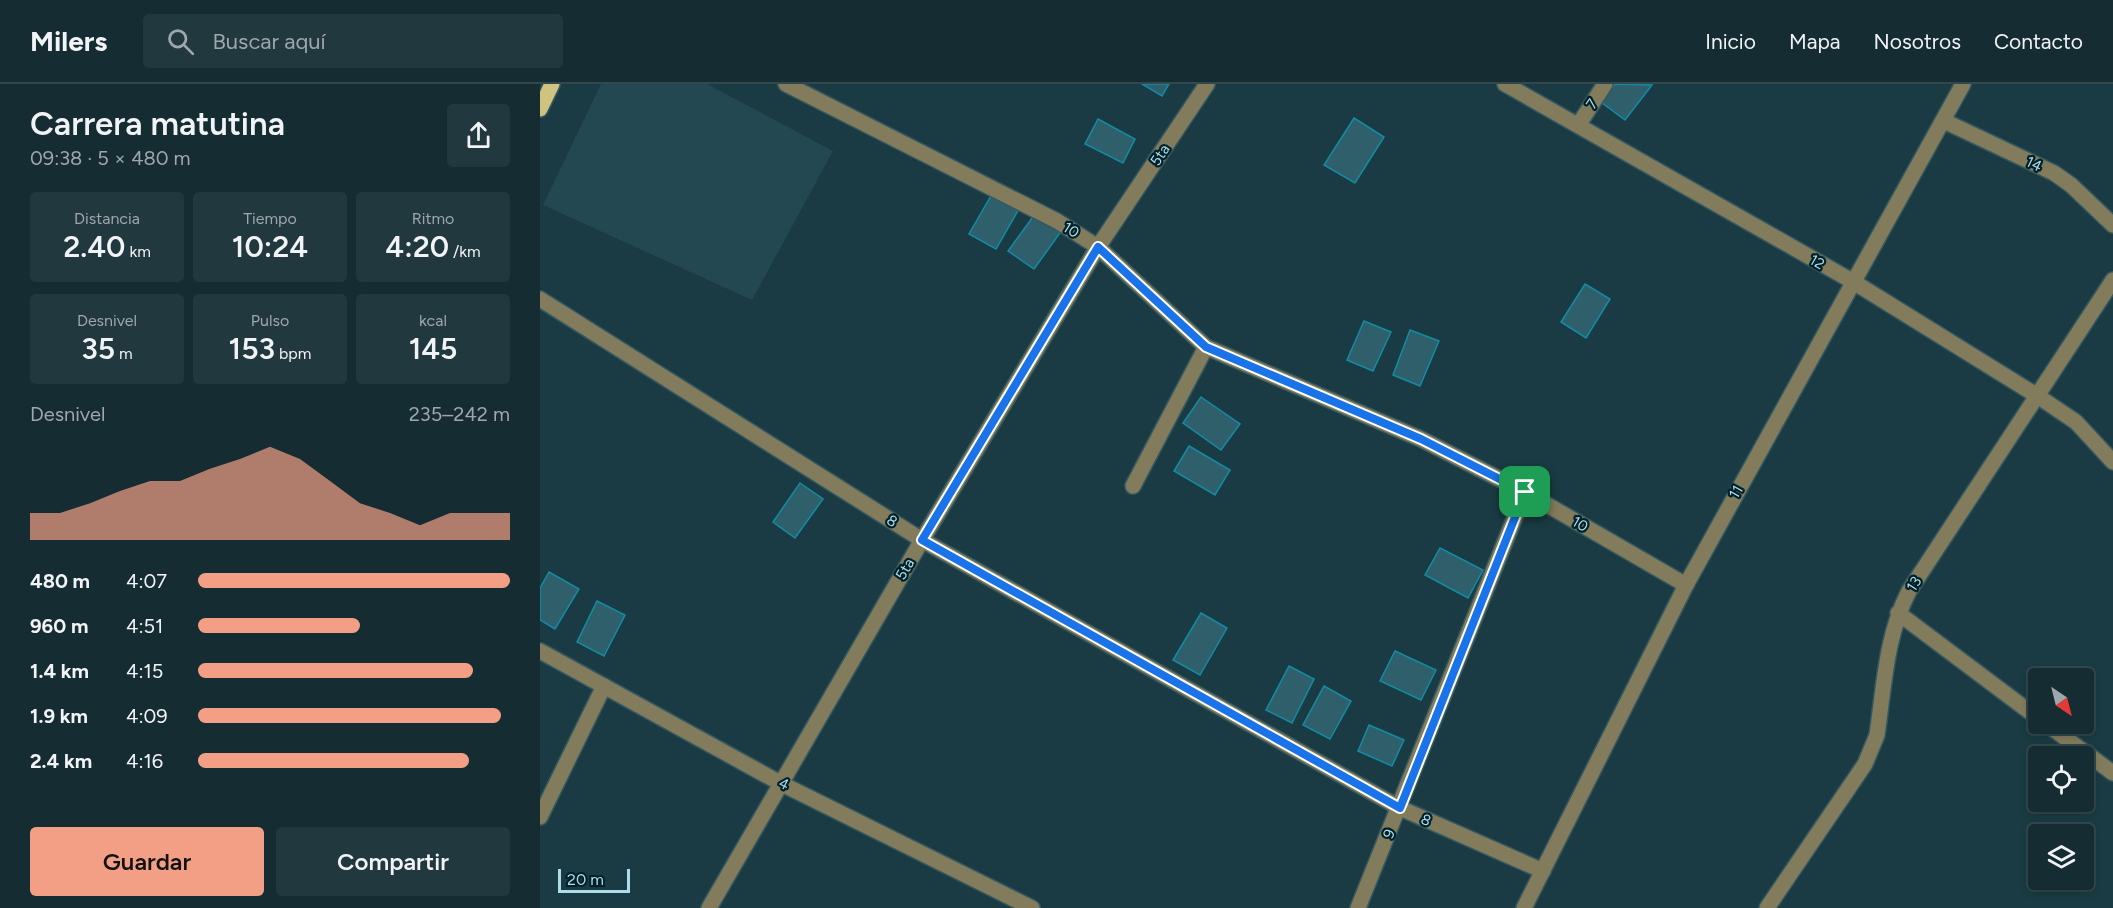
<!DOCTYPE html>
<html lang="es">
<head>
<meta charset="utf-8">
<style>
  :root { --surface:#142c32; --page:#21383e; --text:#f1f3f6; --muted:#9da7ac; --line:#33484d; --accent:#f39f85 }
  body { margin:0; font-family:Figtree,sans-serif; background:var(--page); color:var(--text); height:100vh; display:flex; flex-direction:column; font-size:22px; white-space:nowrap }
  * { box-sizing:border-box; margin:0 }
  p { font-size:20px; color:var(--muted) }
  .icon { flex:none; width:33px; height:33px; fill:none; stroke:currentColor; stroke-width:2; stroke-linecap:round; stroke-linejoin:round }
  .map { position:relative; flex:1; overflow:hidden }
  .sheet { display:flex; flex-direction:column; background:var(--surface); width:540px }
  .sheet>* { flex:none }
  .needle { width:39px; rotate:145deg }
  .fabs { position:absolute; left:1488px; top:584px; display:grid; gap:12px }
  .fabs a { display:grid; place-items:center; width:66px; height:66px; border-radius:6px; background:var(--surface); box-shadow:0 3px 9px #0003,0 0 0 2px var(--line); font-size:30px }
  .scale { position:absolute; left:18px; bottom:15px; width:72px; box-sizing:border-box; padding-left:6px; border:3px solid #aedcea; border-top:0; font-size:16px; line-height:21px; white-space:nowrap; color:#aedcea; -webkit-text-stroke:4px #00212a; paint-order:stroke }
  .pin { position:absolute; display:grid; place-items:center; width:51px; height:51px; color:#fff; margin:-26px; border-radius:12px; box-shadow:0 3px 9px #0006 }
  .round { display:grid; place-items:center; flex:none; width:63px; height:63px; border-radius:6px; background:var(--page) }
  .head { display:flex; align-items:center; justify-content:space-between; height:102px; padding:0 30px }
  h1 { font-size:33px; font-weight:600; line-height:45px }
  .stats { display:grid; grid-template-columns:repeat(3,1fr); gap:9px; height:102px; padding:6px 30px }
  .stats div { display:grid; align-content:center; border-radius:6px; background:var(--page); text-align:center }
  .stats b { font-size:30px; font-weight:600 }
  .stats small { font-size:16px; font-weight:400 }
  .stats p { font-size:16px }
  .chart { height:168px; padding:12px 30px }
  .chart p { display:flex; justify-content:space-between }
  .chart svg { width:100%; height:108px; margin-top:6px; fill:var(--accent); opacity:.7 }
  .action { display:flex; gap:12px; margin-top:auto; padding:12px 30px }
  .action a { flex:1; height:69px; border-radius:6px; background:var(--accent); color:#111; font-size:24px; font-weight:600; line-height:69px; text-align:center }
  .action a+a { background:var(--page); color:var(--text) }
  ul { padding:0 30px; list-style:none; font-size:20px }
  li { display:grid; grid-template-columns:96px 72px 1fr; align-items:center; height:45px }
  li i { height:15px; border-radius:8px; background:var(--accent) }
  header { display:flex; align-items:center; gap:36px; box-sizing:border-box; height:84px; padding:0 30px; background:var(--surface); border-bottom:2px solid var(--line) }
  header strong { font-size:28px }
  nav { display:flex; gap:33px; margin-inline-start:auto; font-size:21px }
  .search { width:420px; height:54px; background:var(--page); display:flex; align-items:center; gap:15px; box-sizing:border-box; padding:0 21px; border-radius:6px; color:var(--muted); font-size:22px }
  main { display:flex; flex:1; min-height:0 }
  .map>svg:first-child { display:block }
  .built { fill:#234851 }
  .building { fill:#2f5f6b; stroke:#128ca6; stroke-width:1.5 }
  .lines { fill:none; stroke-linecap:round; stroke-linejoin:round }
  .minor-casing { stroke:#355861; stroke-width:18 }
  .major-casing { stroke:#355861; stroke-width:18 }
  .minor { stroke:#837c5c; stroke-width:15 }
  .major { stroke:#d0c27f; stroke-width:15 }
  .route-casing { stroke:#fff; stroke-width:12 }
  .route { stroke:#1a73e8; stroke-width:8 }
  .labels { text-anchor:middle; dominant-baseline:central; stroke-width:4.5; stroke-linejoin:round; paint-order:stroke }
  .street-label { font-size:15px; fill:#aedcea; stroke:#00212a }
</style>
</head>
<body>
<header>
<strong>Milers</strong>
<div class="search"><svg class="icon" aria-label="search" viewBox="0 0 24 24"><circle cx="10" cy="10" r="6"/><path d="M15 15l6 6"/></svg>Buscar aquí</div>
<nav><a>Inicio</a><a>Mapa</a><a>Nosotros</a><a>Contacto</a></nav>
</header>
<main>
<section class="sheet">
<div class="head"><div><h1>Carrera matutina</h1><p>09:38 · 5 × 480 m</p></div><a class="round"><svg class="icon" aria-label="share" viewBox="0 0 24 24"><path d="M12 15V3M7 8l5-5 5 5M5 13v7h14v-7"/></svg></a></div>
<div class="stats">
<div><p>Distancia</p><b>2.40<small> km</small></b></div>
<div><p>Tiempo</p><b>10:24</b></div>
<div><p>Ritmo</p><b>4:20<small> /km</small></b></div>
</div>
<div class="stats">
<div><p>Desnivel</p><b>35<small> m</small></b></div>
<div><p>Pulso</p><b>153<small> bpm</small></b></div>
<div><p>kcal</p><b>145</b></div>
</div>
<div class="chart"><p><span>Desnivel</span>235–242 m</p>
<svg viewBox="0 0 160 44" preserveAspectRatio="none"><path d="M0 44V33L10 33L20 29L30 24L40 20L50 20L60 15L70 11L80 6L90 11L100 20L110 29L120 33L130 38L140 33L150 33L160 33V44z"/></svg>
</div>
<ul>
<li><b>480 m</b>4:07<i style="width:100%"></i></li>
<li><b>960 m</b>4:51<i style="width:52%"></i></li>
<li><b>1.4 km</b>4:15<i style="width:88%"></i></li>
<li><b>1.9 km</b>4:09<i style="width:97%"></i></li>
<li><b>2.4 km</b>4:16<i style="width:87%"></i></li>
</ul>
<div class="action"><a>Guardar</a><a>Compartir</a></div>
</section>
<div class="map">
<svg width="1573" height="824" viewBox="0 0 1573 824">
  <rect width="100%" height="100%" fill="#1a3b43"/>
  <path class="built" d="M 61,0 L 167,0 L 293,67 L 212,216 L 3,121 Z"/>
  <g class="building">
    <path d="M 602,0 L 629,0 L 622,12 Z"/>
    <path d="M 1075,0 L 1112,1 L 1085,36 L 1061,18 Z"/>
    <path d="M 814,34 L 844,53 L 815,99 L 784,81 Z"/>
    <path d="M 558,35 L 595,55 L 583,79 L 545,60 Z"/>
    <path d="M 452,110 L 479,125 L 456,165 L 429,150 Z"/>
    <path d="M 495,130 L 520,149 L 494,185 L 468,167 Z"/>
    <path d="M 1045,200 L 1070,215 L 1046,254 L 1021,238 Z"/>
    <path d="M 824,237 L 851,248 L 833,287 L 807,276 Z"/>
    <path d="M 870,246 L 899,257 L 880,302 L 853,291 Z"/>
    <path d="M 661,313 L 700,340 L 681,366 L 643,339 Z"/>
    <path d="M 649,362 L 690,386 L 675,411 L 634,387 Z"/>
    <path d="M 260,399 L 283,415 L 255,454 L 233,438 Z"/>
    <path d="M 900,464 L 943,486 L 928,514 L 885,491 Z"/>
    <path d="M 9,488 L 39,505 L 15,545 L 0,536 L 0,504 Z"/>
    <path d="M 57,517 L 85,531 L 64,572 L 37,558 Z"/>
    <path d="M 661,529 L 687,544 L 660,591 L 633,576 Z"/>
    <path d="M 855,567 L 896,586 L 881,616 L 840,597 Z"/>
    <path d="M 749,582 L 774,595 L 752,639 L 726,626 Z"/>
    <path d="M 784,602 L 811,617 L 790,655 L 763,641 Z"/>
    <path d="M 829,641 L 864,656 L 852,682 L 818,667 Z"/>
  </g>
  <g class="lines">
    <g class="minor-casing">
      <g id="minor">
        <path d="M 246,0 L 517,137 L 558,163 L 666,263 L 881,355 L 985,408 L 1146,501"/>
        <path d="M 965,0 L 1312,197 L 1496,311 L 1536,338 L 1573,378"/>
        <path d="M 1404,37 L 1514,89 L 1531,101 L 1573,141"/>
        <path d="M 1039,40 L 1065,0"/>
        <path d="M 0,215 L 382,456 L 860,724 L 1003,787"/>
        <path d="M 593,402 L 666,263"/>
        <path d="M 1358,529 L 1498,634"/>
        <path d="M 0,567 L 242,700 L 492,824"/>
        <path d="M 1505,639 L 1573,689"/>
        <path d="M 0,733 L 64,602"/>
        <path d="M 169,824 L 382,456 L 558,163 L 667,0"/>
        <path d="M 818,824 L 985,408"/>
        <path d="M 984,824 L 1146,501 L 1423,0"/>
        <path d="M 1227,824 L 1325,680 L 1337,651 C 1344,603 1346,551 1369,507 L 1573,196"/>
      </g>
    </g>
    <g class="major-casing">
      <path id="major" d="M 0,25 L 12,0"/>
    </g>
    <use href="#minor" class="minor"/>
    <use href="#major" class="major"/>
  </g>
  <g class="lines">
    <g class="route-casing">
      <path id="route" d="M 558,163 L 666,263 L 881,355 L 985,408 L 860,724 L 382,456 Z"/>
    </g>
    <use href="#route" class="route"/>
  </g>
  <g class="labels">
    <g class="street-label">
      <text transform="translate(1052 20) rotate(-57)">7</text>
      <text transform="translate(620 71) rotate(-56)">5ta</text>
      <text transform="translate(1494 80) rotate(26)">14</text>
      <text transform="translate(531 146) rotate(32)">10</text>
      <text transform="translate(1277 178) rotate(30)">12</text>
      <text transform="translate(1196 408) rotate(-61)">11</text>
      <text transform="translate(352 437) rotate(32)">8</text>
      <text transform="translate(1040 440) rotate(30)">10</text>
      <text transform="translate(365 485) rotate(-60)">5ta</text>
      <text transform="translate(1374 500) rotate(-58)">13</text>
      <text transform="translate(244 700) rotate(27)">4</text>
      <text transform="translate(886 736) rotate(24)">8</text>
      <text transform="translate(849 750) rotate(-67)">9</text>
    </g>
  </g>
</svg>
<div class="fabs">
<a><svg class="needle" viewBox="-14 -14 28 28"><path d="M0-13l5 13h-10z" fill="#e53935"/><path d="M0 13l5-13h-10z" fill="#9da7ac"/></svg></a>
<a><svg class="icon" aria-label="locate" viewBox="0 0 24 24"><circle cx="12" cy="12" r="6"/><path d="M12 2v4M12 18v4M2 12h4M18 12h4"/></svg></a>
<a><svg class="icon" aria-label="layers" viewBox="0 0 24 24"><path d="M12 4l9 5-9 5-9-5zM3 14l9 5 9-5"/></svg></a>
</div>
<div class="scale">20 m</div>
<div class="pin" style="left:985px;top:408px;background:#1e9e55"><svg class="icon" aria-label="arrive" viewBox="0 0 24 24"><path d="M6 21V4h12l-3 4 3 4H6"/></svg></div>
</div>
</main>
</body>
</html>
